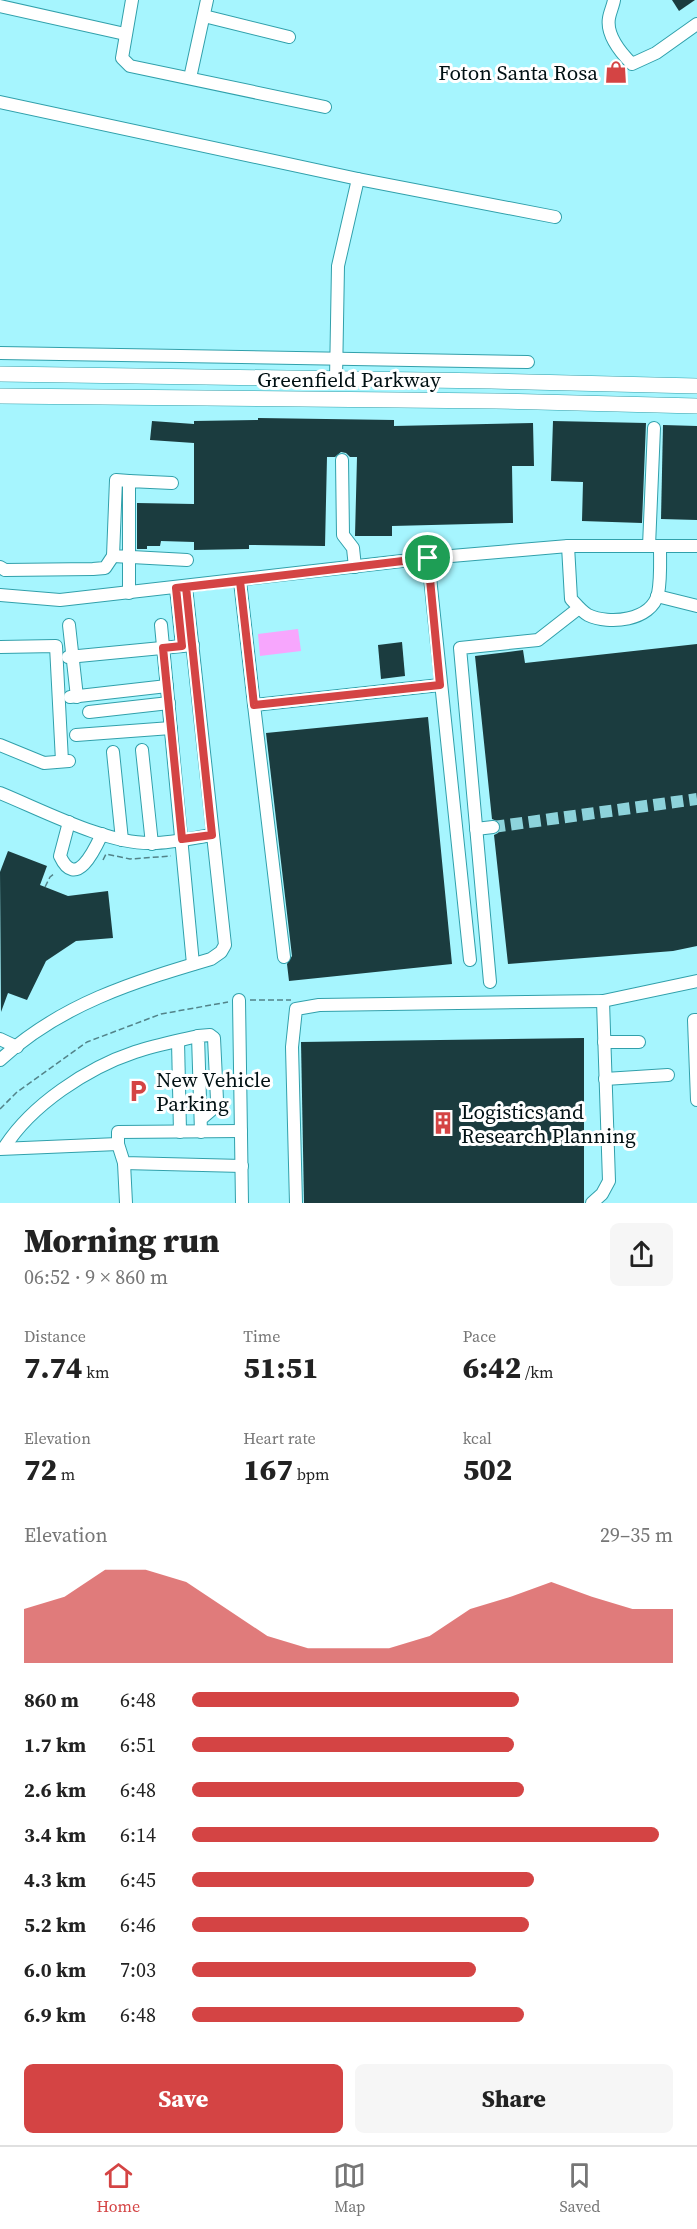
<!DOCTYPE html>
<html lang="en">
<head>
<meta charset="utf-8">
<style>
  :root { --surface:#fff; --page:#f6f6f6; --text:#222; --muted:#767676; --line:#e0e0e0; --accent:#d44444 }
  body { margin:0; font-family:"Source Serif 4",serif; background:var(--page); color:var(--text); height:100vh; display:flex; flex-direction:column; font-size:22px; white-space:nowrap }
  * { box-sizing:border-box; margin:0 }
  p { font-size:20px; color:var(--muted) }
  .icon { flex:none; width:33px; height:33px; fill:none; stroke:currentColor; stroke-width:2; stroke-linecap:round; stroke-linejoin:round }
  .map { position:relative; height:1203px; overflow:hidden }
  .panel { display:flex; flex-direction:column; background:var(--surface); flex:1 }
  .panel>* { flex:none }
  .pin { position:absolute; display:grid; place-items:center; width:51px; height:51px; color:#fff; margin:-26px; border:3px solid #fff; border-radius:50%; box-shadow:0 2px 6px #0007 }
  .round { display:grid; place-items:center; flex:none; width:63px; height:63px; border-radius:9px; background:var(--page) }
  .summary { display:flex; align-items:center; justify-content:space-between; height:102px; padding:0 24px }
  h1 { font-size:33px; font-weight:800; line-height:45px }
  .figures { display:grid; grid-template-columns:repeat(3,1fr); gap:9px; height:102px; padding:6px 24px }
  .figures div { display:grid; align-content:center }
  .figures b { font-size:30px; font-weight:800 }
  .figures small { font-size:16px; font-weight:400 }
  .figures p { font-size:16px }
  .chart { height:168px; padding:12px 24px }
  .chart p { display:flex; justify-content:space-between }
  .chart svg { width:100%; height:108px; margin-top:6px; fill:var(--accent); opacity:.7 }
  .cta { display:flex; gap:12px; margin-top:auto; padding:12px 24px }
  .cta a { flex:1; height:69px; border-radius:9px; background:var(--accent); color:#fff; font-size:24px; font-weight:800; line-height:69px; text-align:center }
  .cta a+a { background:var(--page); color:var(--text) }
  ul { padding:0 24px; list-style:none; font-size:20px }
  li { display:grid; grid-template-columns:96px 72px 1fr; align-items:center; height:45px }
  li i { height:15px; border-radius:8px; background:var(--accent) }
  .tabs { display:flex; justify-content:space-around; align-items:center; height:84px; border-top:2px solid var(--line); background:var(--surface); font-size:16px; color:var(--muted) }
  .tabs a { display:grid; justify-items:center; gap:3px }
  .tabs .selected { color:var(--accent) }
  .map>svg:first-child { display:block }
  .pitch { fill:#f7a6fd }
  .building { fill:#1b3c3f }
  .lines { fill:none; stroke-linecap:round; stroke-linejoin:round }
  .minor-tunnel { stroke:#8dd3db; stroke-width:12; stroke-dasharray:12 6; stroke-linecap:butt }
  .minor-casing { stroke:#31a0ab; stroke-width:14 }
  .major-casing { stroke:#31a0ab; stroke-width:16 }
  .path { stroke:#538389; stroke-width:1.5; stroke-dasharray:6 3; stroke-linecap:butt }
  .minor { stroke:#fff; stroke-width:12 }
  .major { stroke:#fff; stroke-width:15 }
  .route-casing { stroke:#fff; stroke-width:12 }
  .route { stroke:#d44444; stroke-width:8 }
  .labels { text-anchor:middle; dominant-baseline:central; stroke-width:6; stroke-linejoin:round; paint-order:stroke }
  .poi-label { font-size:21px; fill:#001013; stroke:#fff; text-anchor:start }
  .street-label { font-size:21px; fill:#001013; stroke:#fff }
</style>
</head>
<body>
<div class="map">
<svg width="697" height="1203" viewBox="0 0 697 1203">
  <rect width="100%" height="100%" fill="#a6f5fe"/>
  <path class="pitch" d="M 298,629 L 301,651 L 260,656 L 258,634 Z"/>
  <g class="building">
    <path d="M 672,0 L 695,0 L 679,11 Z"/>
    <path d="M 258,418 L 394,420 L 394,426 L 533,423 L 534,466 L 512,466 L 513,523 L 392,526 L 392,536 L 355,536 L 357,457 L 350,457 L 346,453 L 341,452 L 335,457 L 327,457 L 325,546 L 249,545 L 249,549 L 194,550 L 194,542 L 161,541 L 160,546 L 147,546 L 147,549 L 137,549 L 137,503 L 194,504 L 194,443 L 150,440 L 152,421 L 194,424 L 194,421 L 258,420 Z"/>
    <path d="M 553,421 L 646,423 L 642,523 L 582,521 L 583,482 L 551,481 Z"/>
    <path d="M 663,425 L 697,426 L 697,520 L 661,519 Z"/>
    <path d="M 402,642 L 405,676 L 381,679 L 378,645 Z"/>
    <path d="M 697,644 L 697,946 L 673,951 L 508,964 L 494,835 L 498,833 L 501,827 L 499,822 L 492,819 L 475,656 L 523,650 L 525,663 Z"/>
    <path d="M 428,717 L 452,964 L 289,981 L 287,964 L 292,956 L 266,733 Z"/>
    <path d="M 8,851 L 47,866 L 40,885 L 68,896 L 108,891 L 113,938 L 76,941 L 46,961 L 27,1000 L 8,993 L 1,1012 L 0,872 Z"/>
    <path d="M 584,1038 L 584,1203 L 304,1203 L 301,1042 Z"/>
  </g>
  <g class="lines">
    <path class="minor-tunnel" d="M 493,827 L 697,799"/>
    <g class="minor-casing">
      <g id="minor">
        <path d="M 132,0 L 122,58 L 130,66 L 325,107"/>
        <path d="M 614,0 C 613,6 610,12 609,18 C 606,35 621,53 632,64 L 656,53 L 697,24"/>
        <path d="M 0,6 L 125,34"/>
        <path d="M 204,16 L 289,37"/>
        <path d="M 190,78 L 207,0"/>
        <path d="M 0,102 L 358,179 L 555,217"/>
        <path d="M 0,353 L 528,362"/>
        <path d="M 336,379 L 338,266 L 358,179"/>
        <path d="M 342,460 L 343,535 L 353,548 L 355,567"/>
        <path d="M 129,481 L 116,480 L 113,556 L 187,560"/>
        <path d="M 568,546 L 571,599 C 576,604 581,611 588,615 C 609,625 651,621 658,594 C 661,579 660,562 660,547"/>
        <path d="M 649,546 L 654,428"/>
        <path d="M 428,558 L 470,960"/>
        <path d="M 0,567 L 5,570 L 93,569 L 105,568 L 113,556"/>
        <path d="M 240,581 L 254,705"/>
        <path d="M 176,588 L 182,646"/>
        <path d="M 129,593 L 129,481 L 172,483"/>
        <path d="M 0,595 L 60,600 L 428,558 L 568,546 L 697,546"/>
        <path d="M 657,596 L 697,606"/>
        <path d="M 69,625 L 77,697"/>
        <path d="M 161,625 L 193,964"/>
        <path d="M 0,647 L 56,646 L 62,761"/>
        <path d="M 68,657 L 193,645"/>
        <path d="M 70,697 L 167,686"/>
        <path d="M 89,712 L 169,703"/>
        <path d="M 76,735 L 171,728"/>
        <path d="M 0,745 L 44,763 L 69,761"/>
        <path d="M 142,750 L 152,844"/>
        <path d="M 113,752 L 122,840"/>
        <path d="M 0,793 C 42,810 108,845 153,843 C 172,843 193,838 212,835"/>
        <path d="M 69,822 L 60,856 C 76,891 95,849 102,834"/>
        <path d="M 476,829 L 493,827"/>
        <path d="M 284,957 L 254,705 L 440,685"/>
        <path d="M 490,982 L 460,648 L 538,640 L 579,608"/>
        <path d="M 239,1000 L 242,1203"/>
        <path d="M 697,1020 L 694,1020 L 697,1100"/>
        <path d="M 0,1039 L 17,1047"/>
        <path d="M 178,1041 L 180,1132"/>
        <path d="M 604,1042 L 639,1042"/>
        <path d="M 0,1060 C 61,1004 133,982 211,959 L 221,952 L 225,945 L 186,587"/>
        <path d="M 605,1079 L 668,1075"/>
        <path d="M 201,1119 L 215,1107 L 217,1100 L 214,1038 L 210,1035 L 198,1036 L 201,1132"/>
        <path d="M 241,1131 L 118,1132 L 118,1144 L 124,1163 L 242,1166"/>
        <path d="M 4,1148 C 31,1105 87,1068 135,1052 C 156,1045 177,1041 198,1036"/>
        <path d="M 0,1149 L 118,1144"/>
        <path d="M 124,1163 L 126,1203"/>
        <path d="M 296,1203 L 292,1047 L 296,1009 L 319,1005 L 603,1001 L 697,981"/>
        <path d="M 592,1203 L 602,1194 L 609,1181 L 603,1001"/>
      </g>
    </g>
    <g class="major-casing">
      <g id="major">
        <path d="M 0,374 L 491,381 L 697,386"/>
        <path d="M 0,396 L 495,401 L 697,406"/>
      </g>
    </g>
    <g class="path">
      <path d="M 103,860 L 106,854 L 130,859 L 171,856"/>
      <path d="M 45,887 L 50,877 L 55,873"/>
      <path d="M 250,1000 L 291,1000"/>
      <path d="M 0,1109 L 17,1092 L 87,1042 L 161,1014 L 228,1002"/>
    </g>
    <use href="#minor" class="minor"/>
    <use href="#major" class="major"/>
  </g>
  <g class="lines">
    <g class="route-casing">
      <path id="route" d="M 428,558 L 176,588 L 182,646 L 163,648 L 182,839 L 212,835 L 186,587 L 240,581 L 254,705 L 440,685 L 428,558"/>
    </g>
    <use href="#route" class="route"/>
  </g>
  <defs>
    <g id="shop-bare" transform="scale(1.8)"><path d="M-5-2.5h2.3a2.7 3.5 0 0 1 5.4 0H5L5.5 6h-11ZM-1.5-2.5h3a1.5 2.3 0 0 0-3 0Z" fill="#d44444" stroke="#fff" stroke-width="2.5" paint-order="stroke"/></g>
    <g id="parking-bare" transform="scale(1.8)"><path d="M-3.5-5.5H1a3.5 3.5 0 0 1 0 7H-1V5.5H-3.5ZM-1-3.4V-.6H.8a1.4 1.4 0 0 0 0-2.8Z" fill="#d44444" stroke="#fff" stroke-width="2.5" paint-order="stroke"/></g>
    <g id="building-bare" transform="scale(1.8)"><path d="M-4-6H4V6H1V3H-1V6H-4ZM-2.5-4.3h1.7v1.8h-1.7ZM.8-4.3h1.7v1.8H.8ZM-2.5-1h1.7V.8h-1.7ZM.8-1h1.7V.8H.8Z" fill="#d44444" stroke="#fff" stroke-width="2.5" paint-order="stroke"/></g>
  </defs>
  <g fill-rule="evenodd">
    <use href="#shop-bare" x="616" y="72"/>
    <use href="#parking-bare" x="138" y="1091"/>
    <use href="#building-bare" x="443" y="1123"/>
  </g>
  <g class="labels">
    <g class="poi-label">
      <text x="598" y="72" text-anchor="end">Foton Santa Rosa</text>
      <text x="156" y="1079">New Vehicle<tspan x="156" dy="24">Parking</tspan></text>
      <text x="461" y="1111">Logistics and<tspan x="461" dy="24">Research Planning</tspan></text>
    </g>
    <g class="street-label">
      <text x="349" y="379">Greenfield Parkway</text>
    </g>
  </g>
</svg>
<div class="pin" style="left:428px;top:558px;background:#1e9e55"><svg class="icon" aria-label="arrive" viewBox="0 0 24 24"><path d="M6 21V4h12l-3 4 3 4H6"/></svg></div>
</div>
<section class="panel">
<div class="summary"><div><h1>Morning run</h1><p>06:52 · 9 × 860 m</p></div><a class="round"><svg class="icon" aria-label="share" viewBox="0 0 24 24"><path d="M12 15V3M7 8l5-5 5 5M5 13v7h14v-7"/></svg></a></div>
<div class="figures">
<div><p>Distance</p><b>7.74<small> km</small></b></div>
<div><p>Time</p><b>51:51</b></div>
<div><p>Pace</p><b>6:42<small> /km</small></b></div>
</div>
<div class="figures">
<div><p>Elevation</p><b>72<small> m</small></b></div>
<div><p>Heart rate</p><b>167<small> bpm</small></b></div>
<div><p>kcal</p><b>502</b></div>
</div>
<div class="chart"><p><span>Elevation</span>29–35 m</p>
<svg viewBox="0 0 160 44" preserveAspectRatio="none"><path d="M0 44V22L10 17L20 6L30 6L40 11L50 22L60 33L70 38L80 38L90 38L100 33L110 22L120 17L130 11L140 17L150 22L160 22V44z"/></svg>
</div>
<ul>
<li><b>860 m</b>6:48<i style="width:68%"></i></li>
<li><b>1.7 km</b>6:51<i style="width:67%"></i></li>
<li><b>2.6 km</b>6:48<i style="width:69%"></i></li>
<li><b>3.4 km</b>6:14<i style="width:97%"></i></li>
<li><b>4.3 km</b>6:45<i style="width:71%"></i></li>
<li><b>5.2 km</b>6:46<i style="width:70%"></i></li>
<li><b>6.0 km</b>7:03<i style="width:59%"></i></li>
<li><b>6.9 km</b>6:48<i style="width:69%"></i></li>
</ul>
<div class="cta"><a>Save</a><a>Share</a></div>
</section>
<nav class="tabs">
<a class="selected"><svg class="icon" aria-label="home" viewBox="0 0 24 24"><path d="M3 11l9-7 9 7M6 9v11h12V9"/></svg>Home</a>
<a><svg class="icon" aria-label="map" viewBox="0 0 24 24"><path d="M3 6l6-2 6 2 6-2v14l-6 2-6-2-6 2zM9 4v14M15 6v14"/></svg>Map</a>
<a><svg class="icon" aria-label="saved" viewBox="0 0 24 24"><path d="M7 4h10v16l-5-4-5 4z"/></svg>Saved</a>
</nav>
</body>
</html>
